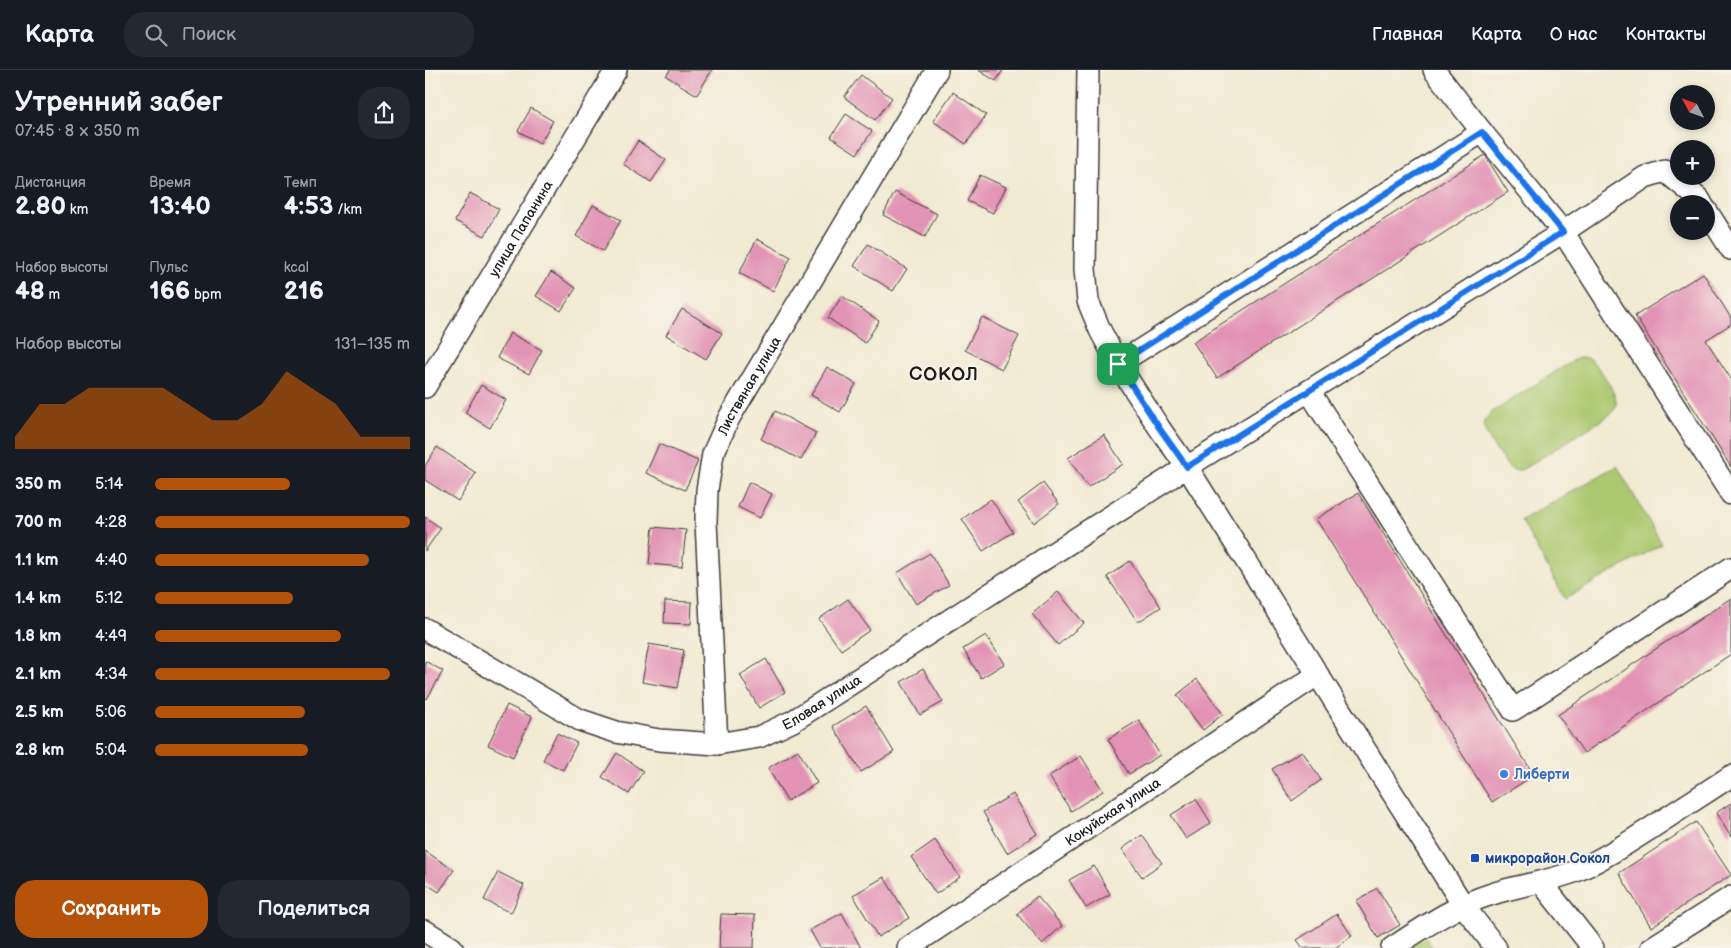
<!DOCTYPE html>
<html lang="ru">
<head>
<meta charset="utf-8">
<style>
  :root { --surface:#171b24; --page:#242831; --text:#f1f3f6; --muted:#9ea1a6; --line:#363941; --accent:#b45309 }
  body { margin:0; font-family:"Balsamiq Sans",sans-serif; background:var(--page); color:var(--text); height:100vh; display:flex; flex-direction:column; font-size:19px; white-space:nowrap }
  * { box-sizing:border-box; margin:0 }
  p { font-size:16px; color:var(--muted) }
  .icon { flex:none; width:28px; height:28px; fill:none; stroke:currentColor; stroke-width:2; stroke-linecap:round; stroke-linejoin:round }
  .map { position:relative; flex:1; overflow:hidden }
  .panel { display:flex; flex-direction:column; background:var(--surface); width:425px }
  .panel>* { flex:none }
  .needle { width:32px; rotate:311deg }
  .tools { position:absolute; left:1245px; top:15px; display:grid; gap:10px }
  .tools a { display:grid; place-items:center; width:45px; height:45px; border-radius:50%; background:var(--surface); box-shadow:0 2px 8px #0003; font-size:25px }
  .pin { position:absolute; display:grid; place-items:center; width:42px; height:42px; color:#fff; margin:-21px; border-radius:10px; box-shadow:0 2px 8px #0006 }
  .round { display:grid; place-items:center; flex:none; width:52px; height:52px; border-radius:20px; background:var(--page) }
  .summary { display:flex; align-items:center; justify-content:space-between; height:85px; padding:0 15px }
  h1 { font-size:28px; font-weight:800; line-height:38px }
  .stats { display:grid; grid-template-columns:repeat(3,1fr); gap:8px; height:85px; padding:5px 15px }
  .stats div { display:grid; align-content:center }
  .stats b { font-size:25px; font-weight:800 }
  .stats small { font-size:14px; font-weight:400 }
  .stats p { font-size:14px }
  .chart { height:140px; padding:10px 15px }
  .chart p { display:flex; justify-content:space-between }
  .chart svg { width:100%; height:90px; margin-top:5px; fill:var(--accent); opacity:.7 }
  .action { display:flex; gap:10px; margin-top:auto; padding:10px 15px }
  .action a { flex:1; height:58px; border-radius:20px; background:var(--accent); color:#fff; font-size:20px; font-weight:800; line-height:58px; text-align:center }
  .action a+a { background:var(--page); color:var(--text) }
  ul { padding:0 15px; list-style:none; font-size:16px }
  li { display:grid; grid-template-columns:80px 60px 1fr; align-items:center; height:38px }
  li i { height:12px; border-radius:6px; background:var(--accent) }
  header { display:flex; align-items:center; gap:30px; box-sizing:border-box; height:70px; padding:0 25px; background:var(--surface); border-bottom:1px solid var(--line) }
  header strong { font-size:24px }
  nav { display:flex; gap:28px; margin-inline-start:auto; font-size:18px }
  .search { width:350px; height:45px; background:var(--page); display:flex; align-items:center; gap:12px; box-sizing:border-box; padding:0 18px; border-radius:20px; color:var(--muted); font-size:19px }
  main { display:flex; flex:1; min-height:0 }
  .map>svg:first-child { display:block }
  .green { fill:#acc970; stroke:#647246 }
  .building { fill:#e293b4 }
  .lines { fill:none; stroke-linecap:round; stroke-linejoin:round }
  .minor-casing { stroke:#3c3b37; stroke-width:24 }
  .minor { stroke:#fff; stroke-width:21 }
  .route-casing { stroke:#fff; stroke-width:10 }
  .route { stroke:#1a73e8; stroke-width:6 }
  .shop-dot { fill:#3f7fe0; stroke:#f7f3e8; stroke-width:2 }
  .transit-dot { fill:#1a4fb4; stroke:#f7f3e8; stroke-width:2 }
  .labels { text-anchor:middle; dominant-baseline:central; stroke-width:4; stroke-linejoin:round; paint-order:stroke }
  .street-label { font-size:14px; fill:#1c1c1c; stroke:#f7f3e8 }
  .shop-label { font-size:14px; font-weight:bold; fill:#366cbe; stroke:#f7f3e8; text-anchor:start }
  .transit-label { font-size:14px; font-weight:bold; fill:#164399; stroke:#f7f3e8; text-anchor:start }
  .district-label { font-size:19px; font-weight:bold; letter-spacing:1px; fill:#1c1c1c; stroke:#f7f3e8 }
</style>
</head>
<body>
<header>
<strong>Карта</strong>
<div class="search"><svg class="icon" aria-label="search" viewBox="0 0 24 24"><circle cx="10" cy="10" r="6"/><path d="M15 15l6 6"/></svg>Поиск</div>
<nav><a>Главная</a><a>Карта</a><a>О нас</a><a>Контакты</a></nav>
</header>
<main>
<section class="panel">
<div class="summary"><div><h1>Утренний забег</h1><p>07:45 · 8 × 350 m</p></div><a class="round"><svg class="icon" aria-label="share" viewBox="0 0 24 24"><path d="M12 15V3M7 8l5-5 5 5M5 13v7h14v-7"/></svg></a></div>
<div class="stats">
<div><p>Дистанция</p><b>2.80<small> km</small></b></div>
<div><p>Время</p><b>13:40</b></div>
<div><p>Темп</p><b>4:53<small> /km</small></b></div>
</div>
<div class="stats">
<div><p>Набор высоты</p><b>48<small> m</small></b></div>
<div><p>Пульс</p><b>166<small> bpm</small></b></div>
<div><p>kcal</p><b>216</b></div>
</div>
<div class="chart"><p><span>Набор высоты</span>131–135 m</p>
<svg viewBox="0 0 160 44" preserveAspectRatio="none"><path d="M0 44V38L10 22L20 22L30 14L40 14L50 14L60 14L70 22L80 30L90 30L100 22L110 6L120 14L130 22L140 38L150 38L160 38V44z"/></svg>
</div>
<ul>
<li><b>350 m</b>5:14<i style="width:53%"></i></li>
<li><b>700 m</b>4:28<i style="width:100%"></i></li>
<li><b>1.1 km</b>4:40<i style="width:84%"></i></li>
<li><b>1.4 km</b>5:12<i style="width:54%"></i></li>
<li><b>1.8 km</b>4:49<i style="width:73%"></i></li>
<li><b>2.1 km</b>4:34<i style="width:92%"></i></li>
<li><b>2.5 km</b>5:06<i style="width:59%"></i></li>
<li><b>2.8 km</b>5:04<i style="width:60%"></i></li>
</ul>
<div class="action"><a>Сохранить</a><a>Поделиться</a></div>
</section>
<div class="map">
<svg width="1306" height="878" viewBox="0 0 1306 878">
  <rect width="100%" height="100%" fill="#f7f3e8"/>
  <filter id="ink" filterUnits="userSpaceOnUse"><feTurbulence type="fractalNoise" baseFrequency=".02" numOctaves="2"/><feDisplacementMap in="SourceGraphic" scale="10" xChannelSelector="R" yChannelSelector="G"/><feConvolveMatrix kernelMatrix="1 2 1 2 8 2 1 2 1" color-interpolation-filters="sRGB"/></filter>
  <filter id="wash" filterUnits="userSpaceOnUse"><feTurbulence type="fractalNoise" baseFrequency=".0096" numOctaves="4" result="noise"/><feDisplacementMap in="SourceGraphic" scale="20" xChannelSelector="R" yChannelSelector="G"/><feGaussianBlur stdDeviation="1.12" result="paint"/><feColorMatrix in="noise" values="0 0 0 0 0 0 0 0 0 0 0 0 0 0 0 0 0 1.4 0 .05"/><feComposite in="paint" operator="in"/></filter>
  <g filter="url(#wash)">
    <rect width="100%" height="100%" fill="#f1ead3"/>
    <g class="green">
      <path d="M 1157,287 C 1159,288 1163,288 1164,289 C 1173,294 1192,324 1191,333 C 1191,339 1187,342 1183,346 L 1098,399 C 1094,400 1090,401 1086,399 C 1080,395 1059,364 1059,356 C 1058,350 1062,347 1066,343 L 1149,290 Z"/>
      <path d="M 1192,396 L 1237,474 L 1140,529 L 1096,450 Z"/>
      <path d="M 1000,867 L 1008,878 L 984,878 Z"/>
    </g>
    <g id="blocks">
      <g class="building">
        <path d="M 245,0 L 287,0 L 272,25 L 241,6 Z"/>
        <path d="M 553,0 L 578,0 L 571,11 Z"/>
        <path d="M 436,5 L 467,28 L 450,50 L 419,27 Z"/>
        <path d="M 528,22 L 561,45 L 541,74 L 508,51 Z"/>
        <path d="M 106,38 L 128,51 L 115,73 L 93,61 Z"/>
        <path d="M 421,44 L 447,61 L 432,84 L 406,67 Z"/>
        <path d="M 213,71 L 241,90 L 226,112 L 198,94 Z"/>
        <path d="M 1060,85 L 1083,122 L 792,308 L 768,272 Z"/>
        <path d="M 555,105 L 581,117 L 568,143 L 542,131 Z"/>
        <path d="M 470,122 L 512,144 L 500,167 L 458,145 Z"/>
        <path d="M 45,123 L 74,139 L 60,166 L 30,151 Z"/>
        <path d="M 168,135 L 196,150 L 178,181 L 151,166 Z"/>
        <path d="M 332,169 L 366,187 L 348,221 L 314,203 Z"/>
        <path d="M 443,174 L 482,199 L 468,221 L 429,196 Z"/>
        <path d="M 126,202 L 151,218 L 136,241 L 111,226 Z"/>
        <path d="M 1278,203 L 1306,248 L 1306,254 L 1281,270 L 1306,309 L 1306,397 L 1210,246 Z"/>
        <path d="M 417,226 L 454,251 L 440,273 L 403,248 Z"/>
        <path d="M 257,239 L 297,263 L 281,289 L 241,265 Z"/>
        <path d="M 557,247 L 594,266 L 577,299 L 540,280 Z"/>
        <path d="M 85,263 L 117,280 L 104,304 L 72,288 Z"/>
        <path d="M 402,297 L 431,314 L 415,342 L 386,325 Z"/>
        <path d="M 56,315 L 81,330 L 65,358 L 40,343 Z"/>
        <path d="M 350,341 L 391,363 L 376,390 L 336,369 Z"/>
        <path d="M 679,365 L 698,394 L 663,417 L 643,388 Z"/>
        <path d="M 234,374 L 273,391 L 260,420 L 221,403 Z"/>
        <path d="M 12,377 L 51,403 L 33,431 L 0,410 L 0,396 Z"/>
        <path d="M 324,412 L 347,424 L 335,448 L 313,437 Z"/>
        <path d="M 618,413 L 634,434 L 609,453 L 593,432 Z"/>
        <path d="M 933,423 L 1109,705 L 1067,732 L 891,449 Z"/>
        <path d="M 566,429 L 588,462 L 558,481 L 537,449 Z"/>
        <path d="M 0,447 L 16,458 L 0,481 Z"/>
        <path d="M 228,457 L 261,460 L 257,497 L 224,494 Z"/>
        <path d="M 505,483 L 524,515 L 491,534 L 472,503 Z"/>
        <path d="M 705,491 L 736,537 L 713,552 L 682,507 Z"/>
        <path d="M 633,522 L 659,553 L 633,575 L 607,544 Z"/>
        <path d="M 1306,528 L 1306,584 L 1159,683 L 1133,645 Z"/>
        <path d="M 423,529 L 445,560 L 416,580 L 394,549 Z"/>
        <path d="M 240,531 L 267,532 L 266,554 L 239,553 Z"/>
        <path d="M 561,565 L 579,594 L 556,608 L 538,579 Z"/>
        <path d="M 224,574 L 259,580 L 252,618 L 217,612 Z"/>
        <path d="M 341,589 L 360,622 L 334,638 L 315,605 Z"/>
        <path d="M 0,591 L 18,601 L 2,629 L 0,628 Z"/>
        <path d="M 498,599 L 518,632 L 495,645 L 476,612 Z"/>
        <path d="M 772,609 L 798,644 L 778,660 L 752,625 Z"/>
        <path d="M 82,635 L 107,647 L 88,687 L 63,675 Z"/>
        <path d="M 441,636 L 469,682 L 436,702 L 408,656 Z"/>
        <path d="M 714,650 L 735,685 L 704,704 L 683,669 Z"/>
        <path d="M 132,663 L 152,673 L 138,700 L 118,690 Z"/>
        <path d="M 373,680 L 392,713 L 362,731 L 343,698 Z"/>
        <path d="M 877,681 L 896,710 L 867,731 L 847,699 Z"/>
        <path d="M 192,683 L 218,701 L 204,724 L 177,707 Z"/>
        <path d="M 656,686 L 678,721 L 646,741 L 624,706 Z"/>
        <path d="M 588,724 L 612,764 L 582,783 L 558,742 Z"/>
        <path d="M 771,729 L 786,753 L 761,769 L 746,745 Z"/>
        <path d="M 1306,733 L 1306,767 L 1291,743 Z"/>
        <path d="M 1271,752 L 1306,805 L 1226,857 L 1194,803 Z"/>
        <path d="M 717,765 L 737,793 L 717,807 L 697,779 Z"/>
        <path d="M 510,770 L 535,807 L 511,824 L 486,787 Z"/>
        <path d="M 0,781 L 29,800 L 14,822 L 0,813 Z"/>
        <path d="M 669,796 L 685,824 L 661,838 L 644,810 Z"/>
        <path d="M 73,802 L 99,815 L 86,843 L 59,830 Z"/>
        <path d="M 459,807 L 484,848 L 453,867 L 428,825 Z"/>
        <path d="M 952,818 L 975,855 L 953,868 L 931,831 Z"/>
        <path d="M 612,826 L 637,856 L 617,874 L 592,844 Z"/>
        <path d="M 417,843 L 436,878 L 395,878 L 385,860 Z"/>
        <path d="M 296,844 L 330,845 L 329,878 L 294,878 Z"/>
        <path d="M 912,844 L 927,866 L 910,878 L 878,878 L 872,870 Z"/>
      </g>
    </g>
  </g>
  <g filter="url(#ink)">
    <use href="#blocks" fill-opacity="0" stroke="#3c3b37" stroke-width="1"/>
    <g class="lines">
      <g class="minor-casing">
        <g id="minor">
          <path d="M 663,0 L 660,199 L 663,231 L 675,260 L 693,294 L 735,359 L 762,397 L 1038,835 L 1071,878"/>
          <path d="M 1009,0 L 1057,62 L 1138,162 L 1306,424"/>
          <path d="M 1281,140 L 1306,179"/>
          <path d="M 693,294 L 1057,62"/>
          <path id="s1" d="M 0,317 L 191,0"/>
          <path d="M 884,321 L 1088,640 L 1306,498"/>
          <path id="s2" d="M 0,559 L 155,650 L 191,662 L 234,670 L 292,674 L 334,667 L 368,651 L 762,397 L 1138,162 L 1220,107 L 1240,101 L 1274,129 L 1277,134"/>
          <path id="s3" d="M 292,674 L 281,452 L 282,420 L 288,384 L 304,348 L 512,0"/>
          <path d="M 1116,812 L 1168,878"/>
          <path d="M 0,861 L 27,878"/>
          <path id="s4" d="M 483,878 L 892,605"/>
          <path d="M 967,878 C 999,857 1031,835 1067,824 C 1094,815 1124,812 1151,801 C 1177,790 1199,775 1223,760 C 1251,742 1278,724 1306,706"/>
          <path d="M 1226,878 L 1306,827"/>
        </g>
      </g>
      <use href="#minor" class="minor"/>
    </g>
  </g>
  <g class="lines" filter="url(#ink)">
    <g class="route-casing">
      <path id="route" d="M 1057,62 L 1138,162 L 762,397 L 735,359 L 693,294 Z"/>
    </g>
    <use href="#route" class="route"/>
  </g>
  <circle class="shop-dot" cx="1079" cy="704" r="5"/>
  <rect class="transit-dot" x="1045" y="783" width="10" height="10" rx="2.5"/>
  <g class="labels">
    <g class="street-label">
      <text stroke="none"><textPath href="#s1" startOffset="185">улица Папанина</textPath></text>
      <text stroke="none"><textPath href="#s3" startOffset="368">Листвяная улица</textPath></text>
      <text stroke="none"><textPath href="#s2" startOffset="434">Еловая улица</textPath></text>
      <text stroke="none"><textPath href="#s4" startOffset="246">Кокуйская улица</textPath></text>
    </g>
    <g class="shop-label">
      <text x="1089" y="704">Либерти</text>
    </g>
    <g class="transit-label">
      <text x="1060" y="788">микрорайон Сокол</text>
    </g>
    <g class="district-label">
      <text x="519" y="304">СОКОЛ</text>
    </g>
  </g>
</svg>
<div class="tools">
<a><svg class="needle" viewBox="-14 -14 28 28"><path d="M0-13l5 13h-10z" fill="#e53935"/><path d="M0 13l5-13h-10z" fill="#9ea1a6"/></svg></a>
<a>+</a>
<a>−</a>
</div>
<div class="pin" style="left:693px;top:294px;background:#1e9e55"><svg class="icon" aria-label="arrive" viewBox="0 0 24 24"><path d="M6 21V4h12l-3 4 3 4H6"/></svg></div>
</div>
</main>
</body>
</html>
